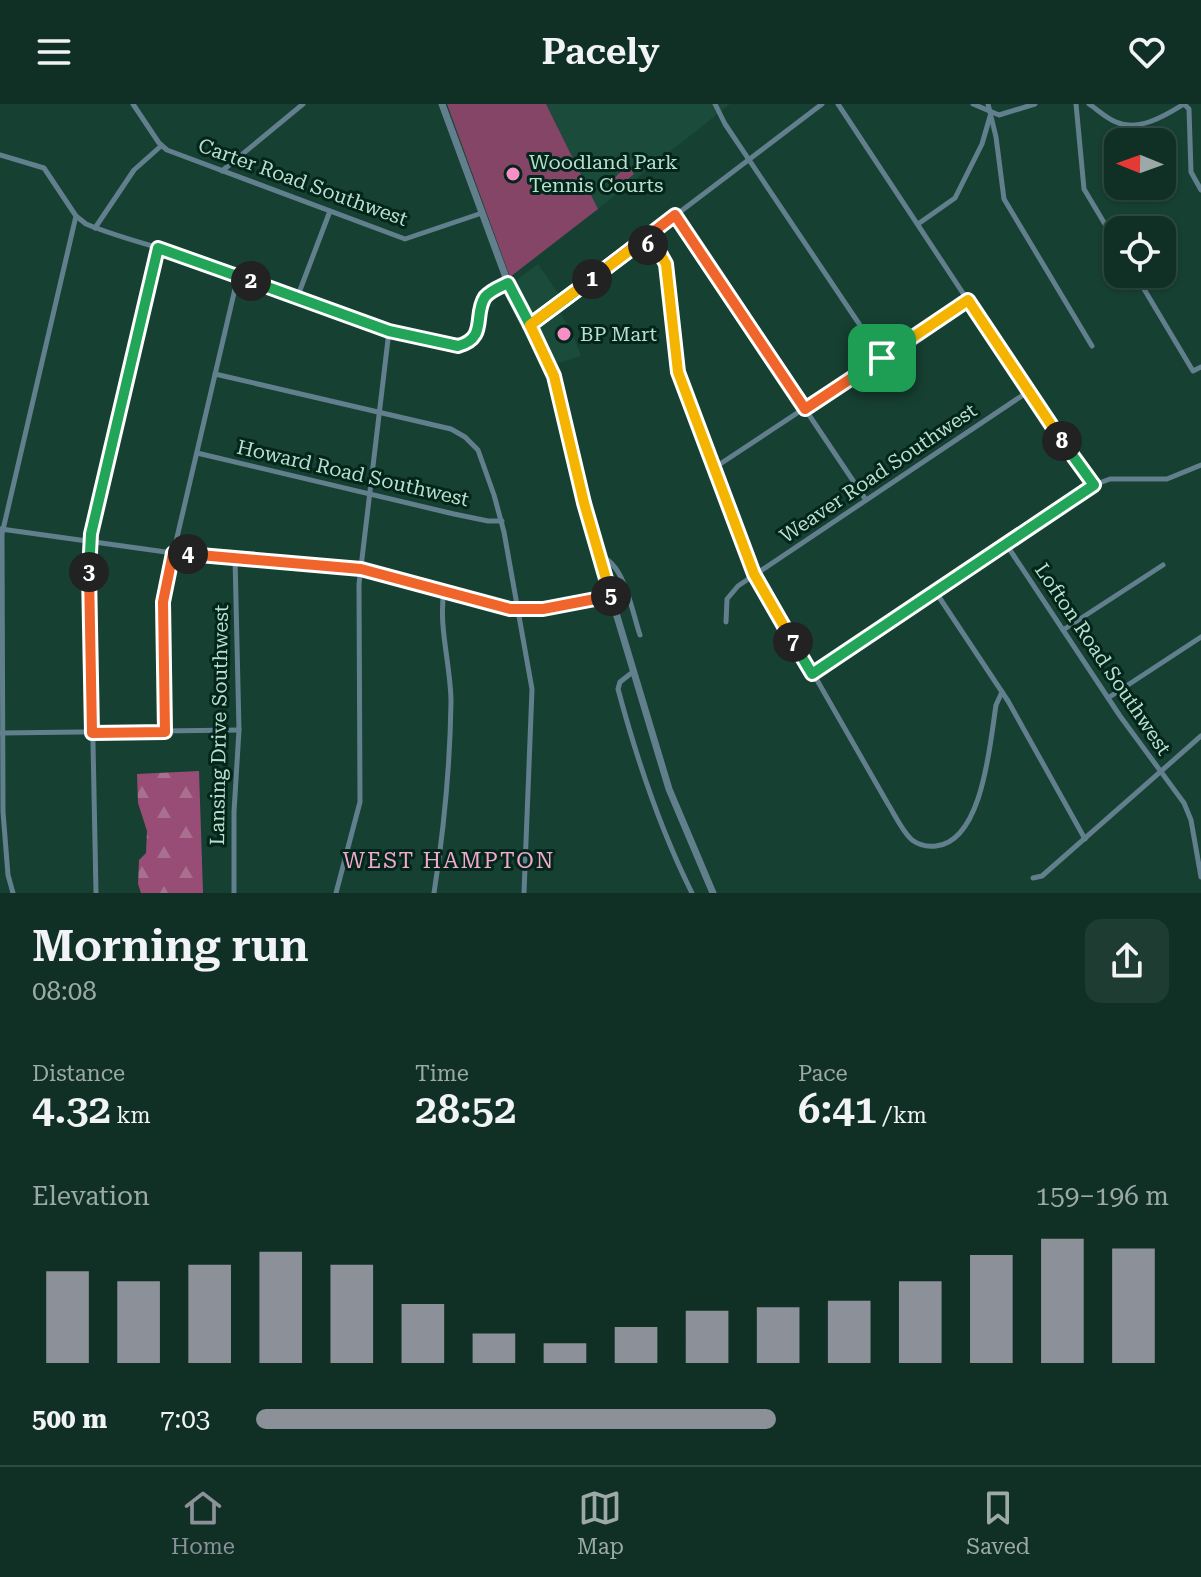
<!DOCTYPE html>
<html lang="en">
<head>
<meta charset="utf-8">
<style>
  :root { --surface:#103026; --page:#1e3c32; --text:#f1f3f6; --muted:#9ca9a7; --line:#304b43; --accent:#8c9099 }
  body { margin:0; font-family:"Roboto Serif",serif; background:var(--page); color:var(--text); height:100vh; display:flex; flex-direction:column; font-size:30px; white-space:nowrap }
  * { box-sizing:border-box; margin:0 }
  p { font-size:26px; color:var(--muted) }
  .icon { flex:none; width:44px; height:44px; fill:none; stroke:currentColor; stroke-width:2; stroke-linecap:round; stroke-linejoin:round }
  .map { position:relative; height:789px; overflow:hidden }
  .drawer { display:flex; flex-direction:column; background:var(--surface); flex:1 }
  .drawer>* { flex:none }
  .needle { width:52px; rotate:271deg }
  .buttons { position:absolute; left:1104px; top:24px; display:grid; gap:16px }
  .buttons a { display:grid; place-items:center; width:72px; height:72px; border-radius:16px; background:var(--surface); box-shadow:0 2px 6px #0004,0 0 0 2px var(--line); font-size:40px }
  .pin { position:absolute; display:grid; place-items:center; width:68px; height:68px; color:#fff; margin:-34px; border-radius:16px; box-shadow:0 4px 12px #0006 }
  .km { position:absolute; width:40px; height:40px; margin:-20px; border-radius:50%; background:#222; color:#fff; font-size:22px; line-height:40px; text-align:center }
  .round { display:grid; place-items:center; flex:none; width:84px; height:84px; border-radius:16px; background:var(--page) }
  .head { display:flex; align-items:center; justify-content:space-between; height:136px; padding:0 32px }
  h1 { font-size:44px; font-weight:600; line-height:60px }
  .metrics { display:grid; grid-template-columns:repeat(3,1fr); gap:12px; height:136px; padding:8px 32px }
  .metrics div { display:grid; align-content:center }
  .metrics b { font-size:40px; font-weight:600 }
  .metrics small { font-size:22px; font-weight:400 }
  .metrics p { font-size:22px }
  .chart { height:224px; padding:16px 32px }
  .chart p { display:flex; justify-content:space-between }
  .chart svg { width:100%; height:144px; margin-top:8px; stroke:var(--accent); stroke-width:6 }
  ul { padding:0 32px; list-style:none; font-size:26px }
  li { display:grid; grid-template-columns:128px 96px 1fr; align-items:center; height:60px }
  li i { height:20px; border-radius:10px; background:var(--accent) }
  header { display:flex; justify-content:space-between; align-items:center; height:104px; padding:0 32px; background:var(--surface); font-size:36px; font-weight:600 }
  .dock { display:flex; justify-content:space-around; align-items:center; height:112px; border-top:2px solid var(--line); background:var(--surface); font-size:22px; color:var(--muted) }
  .dock a { display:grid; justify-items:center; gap:4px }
  .dock .active { color:var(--accent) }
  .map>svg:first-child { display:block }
  .built { fill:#1b4b3a }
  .forest { fill:url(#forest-firs) }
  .green { fill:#844567 }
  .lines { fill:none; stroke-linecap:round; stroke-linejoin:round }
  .minor { stroke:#617f8d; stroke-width:5 }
  .tertiary { stroke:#617f8d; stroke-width:7 }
  .split-1-casing { stroke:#fff; stroke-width:16 }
  .split-2-casing { stroke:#fff; stroke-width:16 }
  .split-3-casing { stroke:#fff; stroke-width:16 }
  .split-4-casing { stroke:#fff; stroke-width:16 }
  .split-5-casing { stroke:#fff; stroke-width:16 }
  .split-6-casing { stroke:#fff; stroke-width:16 }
  .split-7-casing { stroke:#fff; stroke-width:16 }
  .split-8-casing { stroke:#fff; stroke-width:16 }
  .split-9-casing { stroke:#fff; stroke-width:16 }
  .split-1 { stroke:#f0652b; stroke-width:10 }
  .split-2 { stroke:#22a559; stroke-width:10 }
  .split-3 { stroke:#22a559; stroke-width:10 }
  .split-4 { stroke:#f0652b; stroke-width:10 }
  .split-5 { stroke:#f0652b; stroke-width:10 }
  .split-6 { stroke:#f5b400; stroke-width:10 }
  .split-7 { stroke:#f5b400; stroke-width:10 }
  .split-8 { stroke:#22a559; stroke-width:10 }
  .split-9 { stroke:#f5b400; stroke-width:10 }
  .poi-dot { fill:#fa8fc8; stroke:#03251a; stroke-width:3 }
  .labels { text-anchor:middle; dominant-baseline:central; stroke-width:6; stroke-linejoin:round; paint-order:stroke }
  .poi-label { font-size:20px; fill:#b9dfcf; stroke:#03251a; text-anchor:start }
  .street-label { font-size:20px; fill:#b9dfcf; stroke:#03251a }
  .neighbourhood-label { font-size:22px; letter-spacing:2px; fill:#f3a8ce; stroke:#03251a }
</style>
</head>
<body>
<header><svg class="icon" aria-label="menu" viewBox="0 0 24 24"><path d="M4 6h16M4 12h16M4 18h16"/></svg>Pacely<svg class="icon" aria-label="heart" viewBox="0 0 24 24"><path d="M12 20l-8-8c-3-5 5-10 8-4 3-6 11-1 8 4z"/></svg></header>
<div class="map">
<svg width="1201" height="789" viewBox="0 0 1201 789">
  <defs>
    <pattern id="forest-firs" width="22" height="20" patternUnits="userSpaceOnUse" patternTransform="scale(2)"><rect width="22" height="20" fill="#984d76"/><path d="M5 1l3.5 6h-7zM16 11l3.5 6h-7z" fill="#a86f8f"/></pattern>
  </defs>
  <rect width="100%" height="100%" fill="#164032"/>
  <g class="built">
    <path d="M 546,0 L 730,0 L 598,105 Z"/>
    <path d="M 538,160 L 560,192 L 553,198 L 571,226 L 581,252 L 542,264 L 502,187 Z"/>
  </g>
  <path class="forest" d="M 199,667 L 203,789 L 141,789 L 138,780 L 139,756 L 146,749 L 147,727 L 138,699 L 137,670 Z"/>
  <g class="green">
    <path d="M 447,0 L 546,0 L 598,105 L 510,173 Z"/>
    <path d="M 628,61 L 634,70 L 615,86 L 610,78 Z"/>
  </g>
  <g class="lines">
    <g class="minor">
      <path d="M 133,0 L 159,39 L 167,46 L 405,135 L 482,109"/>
      <path d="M 715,0 L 725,20 L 882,254"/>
      <path d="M 838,0 L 1058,333 L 1094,381"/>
      <path d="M 973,0 L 999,11 L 1035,0"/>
      <path d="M 988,0 L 996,33 L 1004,95 L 1092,242"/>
      <path d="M 1076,0 L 1084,85 L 1118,142"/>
      <path d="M 1089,0 C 1098,6 1106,14 1116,18 C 1138,28 1165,12 1184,0"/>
      <path d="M 1184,0 L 1189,5 L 1191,68 L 1201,86"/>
      <path d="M 0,51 L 44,64 L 76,112 L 86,120 C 122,135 160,143 197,156 C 240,171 433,254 465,240 C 486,230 475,206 487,192 C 492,185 500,182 508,179"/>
      <path d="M 222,67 L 303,0"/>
      <path d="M 675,111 L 866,396"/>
      <path d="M 918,120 L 955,94 L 982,40 L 991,9"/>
      <path d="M 95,124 L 134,66 L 161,42"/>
      <path d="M 641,138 L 654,144 L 664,155 L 678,268 L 750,459 L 888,700 C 895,711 902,727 912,736 C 919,741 928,743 936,742 C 983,737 990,639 996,601 L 1002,588"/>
      <path d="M 1135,170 L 1193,267 L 1201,263"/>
      <path d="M 297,194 L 330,107"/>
      <path d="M 531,221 L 822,0"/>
      <path d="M 215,270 L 451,325 L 465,333 L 478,346 L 494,391 L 504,428 L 532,585 L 524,789"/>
      <path d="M 197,349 L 454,410 L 488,417 L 502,417"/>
      <path d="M 714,364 L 968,196"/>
      <path d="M 1,425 L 173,449 L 361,465 L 510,505 L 543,505 L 612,492"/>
      <path d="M 1006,440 L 1120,612 L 1184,699 L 1191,716 L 1201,773"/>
      <path d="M 600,452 C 625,460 632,508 640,531"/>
      <path d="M 935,487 L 1008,597 L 1085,735"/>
      <path d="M 726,518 L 727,495 L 738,482 L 1029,287"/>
      <path d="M 1063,526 L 1163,461"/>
      <path d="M 634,567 L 620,578 L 618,585 C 637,656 659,723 692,789"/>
      <path d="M 812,570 L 1094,381 L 1110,375 L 1167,375 L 1201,361"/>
      <path d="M 1108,594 L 1201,533"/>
      <path d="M 165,628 L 164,489 L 238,172"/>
      <path d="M 1,629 L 239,626"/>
      <path d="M 1033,774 L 1042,772 L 1201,632"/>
      <path d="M 13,789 L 8,771 L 3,708 L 2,430 L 76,112"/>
      <path d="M 96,789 L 89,438 L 158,144"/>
      <path d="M 234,789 L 234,708 L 239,626 L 235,454"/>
      <path d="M 336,789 L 360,698 L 359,480 L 389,227"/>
      <path d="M 434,789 C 444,725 450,663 451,598 C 451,563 438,521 444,488"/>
    </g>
    <path class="tertiary" d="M 442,0 L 508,179 L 541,240 L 554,272 L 588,416 L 669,685 L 713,789"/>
  </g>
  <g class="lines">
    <g class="split-1-casing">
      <path id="split-1" d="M 592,175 L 675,111 L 805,305 L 882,254"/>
    </g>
    <g class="split-2-casing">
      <path id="split-2" d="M 251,177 L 389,227 L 458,242 C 488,234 473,211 485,193 C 491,186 500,183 508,179 L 530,221 L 592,175"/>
    </g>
    <g class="split-3-casing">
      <path id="split-3" d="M 89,468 L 91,430 L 158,144 L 251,177"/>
    </g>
    <g class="split-4-casing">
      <path id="split-4" d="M 89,468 L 92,629 L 165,628 L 163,498 L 173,449 L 188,450"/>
    </g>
    <g class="split-5-casing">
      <path id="split-5" d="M 188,450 L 361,465 L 510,505 L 543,505 L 611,492"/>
    </g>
    <g class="split-6-casing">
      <path id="split-6" d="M 611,492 L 584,399 L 554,272 L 530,221 L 641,138 L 648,141"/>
    </g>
    <g class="split-7-casing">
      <path id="split-7" d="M 648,141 L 661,151 L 666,160 L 678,268 L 754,470 L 793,538"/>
    </g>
    <g class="split-8-casing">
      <path id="split-8" d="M 793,538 L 812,570 L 1094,381 L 1062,337"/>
    </g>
    <g class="split-9-casing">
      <path id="split-9" d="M 882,254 L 968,196 L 1062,337"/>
    </g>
    <use href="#split-1" class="split-1"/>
    <use href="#split-2" class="split-2"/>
    <use href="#split-3" class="split-3"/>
    <use href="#split-4" class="split-4"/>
    <use href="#split-5" class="split-5"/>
    <use href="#split-6" class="split-6"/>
    <use href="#split-7" class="split-7"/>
    <use href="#split-8" class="split-8"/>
    <use href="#split-9" class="split-9"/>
  </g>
  <g class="poi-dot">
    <circle cx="513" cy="70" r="8"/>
    <circle cx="564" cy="230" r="8"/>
  </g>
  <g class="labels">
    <g class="poi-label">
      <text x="529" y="58">Woodland Park<tspan x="529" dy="23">Tennis Courts</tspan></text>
      <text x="580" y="230">BP Mart</text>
    </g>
    <g class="street-label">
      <text transform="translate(303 78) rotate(20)">Carter Road Southwest</text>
      <text transform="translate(353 369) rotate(13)">Howard Road Southwest</text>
      <text transform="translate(878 369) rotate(-34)">Weaver Road Southwest</text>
      <text transform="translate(1103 555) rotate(56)">Lofton Road Southwest</text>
      <text transform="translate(219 621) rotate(-89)">Lansing Drive Southwest</text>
    </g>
    <g class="neighbourhood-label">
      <text x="449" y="756">WEST HAMPTON</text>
    </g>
  </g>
</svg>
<div class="buttons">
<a><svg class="needle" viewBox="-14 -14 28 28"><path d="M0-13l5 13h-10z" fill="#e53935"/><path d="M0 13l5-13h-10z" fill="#9ca9a7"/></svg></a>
<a><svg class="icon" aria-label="locate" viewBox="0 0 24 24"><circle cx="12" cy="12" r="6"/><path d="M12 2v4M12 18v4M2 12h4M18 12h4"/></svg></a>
</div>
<div class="pin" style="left:882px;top:254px;background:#1e9e55"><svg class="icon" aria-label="arrive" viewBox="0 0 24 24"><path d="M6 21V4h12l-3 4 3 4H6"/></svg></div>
<b class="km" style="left:592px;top:175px">1</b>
<b class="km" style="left:251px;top:177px">2</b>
<b class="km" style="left:89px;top:468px">3</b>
<b class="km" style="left:188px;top:450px">4</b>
<b class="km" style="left:611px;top:492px">5</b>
<b class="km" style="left:648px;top:141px">6</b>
<b class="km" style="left:793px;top:538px">7</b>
<b class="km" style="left:1062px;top:337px">8</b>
</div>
<section class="drawer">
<div class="head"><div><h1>Morning run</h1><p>08:08</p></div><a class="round"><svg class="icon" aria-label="share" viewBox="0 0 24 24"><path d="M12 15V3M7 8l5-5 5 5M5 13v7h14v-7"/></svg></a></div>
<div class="metrics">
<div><p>Distance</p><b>4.32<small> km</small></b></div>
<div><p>Time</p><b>28:52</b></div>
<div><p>Pace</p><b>6:41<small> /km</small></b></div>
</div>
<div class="chart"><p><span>Elevation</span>159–196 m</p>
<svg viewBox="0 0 160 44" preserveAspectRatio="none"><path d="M5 44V16M15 44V19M25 44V14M35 44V10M45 44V14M55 44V26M65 44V35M75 44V38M85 44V33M95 44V28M105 44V27M115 44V25M125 44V19M135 44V11M145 44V6M155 44V9"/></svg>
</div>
<ul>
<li><b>500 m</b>7:03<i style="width:57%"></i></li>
</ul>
</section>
<nav class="dock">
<a class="active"><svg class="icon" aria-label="home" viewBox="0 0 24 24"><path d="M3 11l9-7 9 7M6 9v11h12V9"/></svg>Home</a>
<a><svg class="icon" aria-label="map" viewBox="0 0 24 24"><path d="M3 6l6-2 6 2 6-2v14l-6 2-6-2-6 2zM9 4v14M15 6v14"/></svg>Map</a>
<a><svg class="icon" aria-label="saved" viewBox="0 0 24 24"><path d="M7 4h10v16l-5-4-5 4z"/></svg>Saved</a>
</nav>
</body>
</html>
